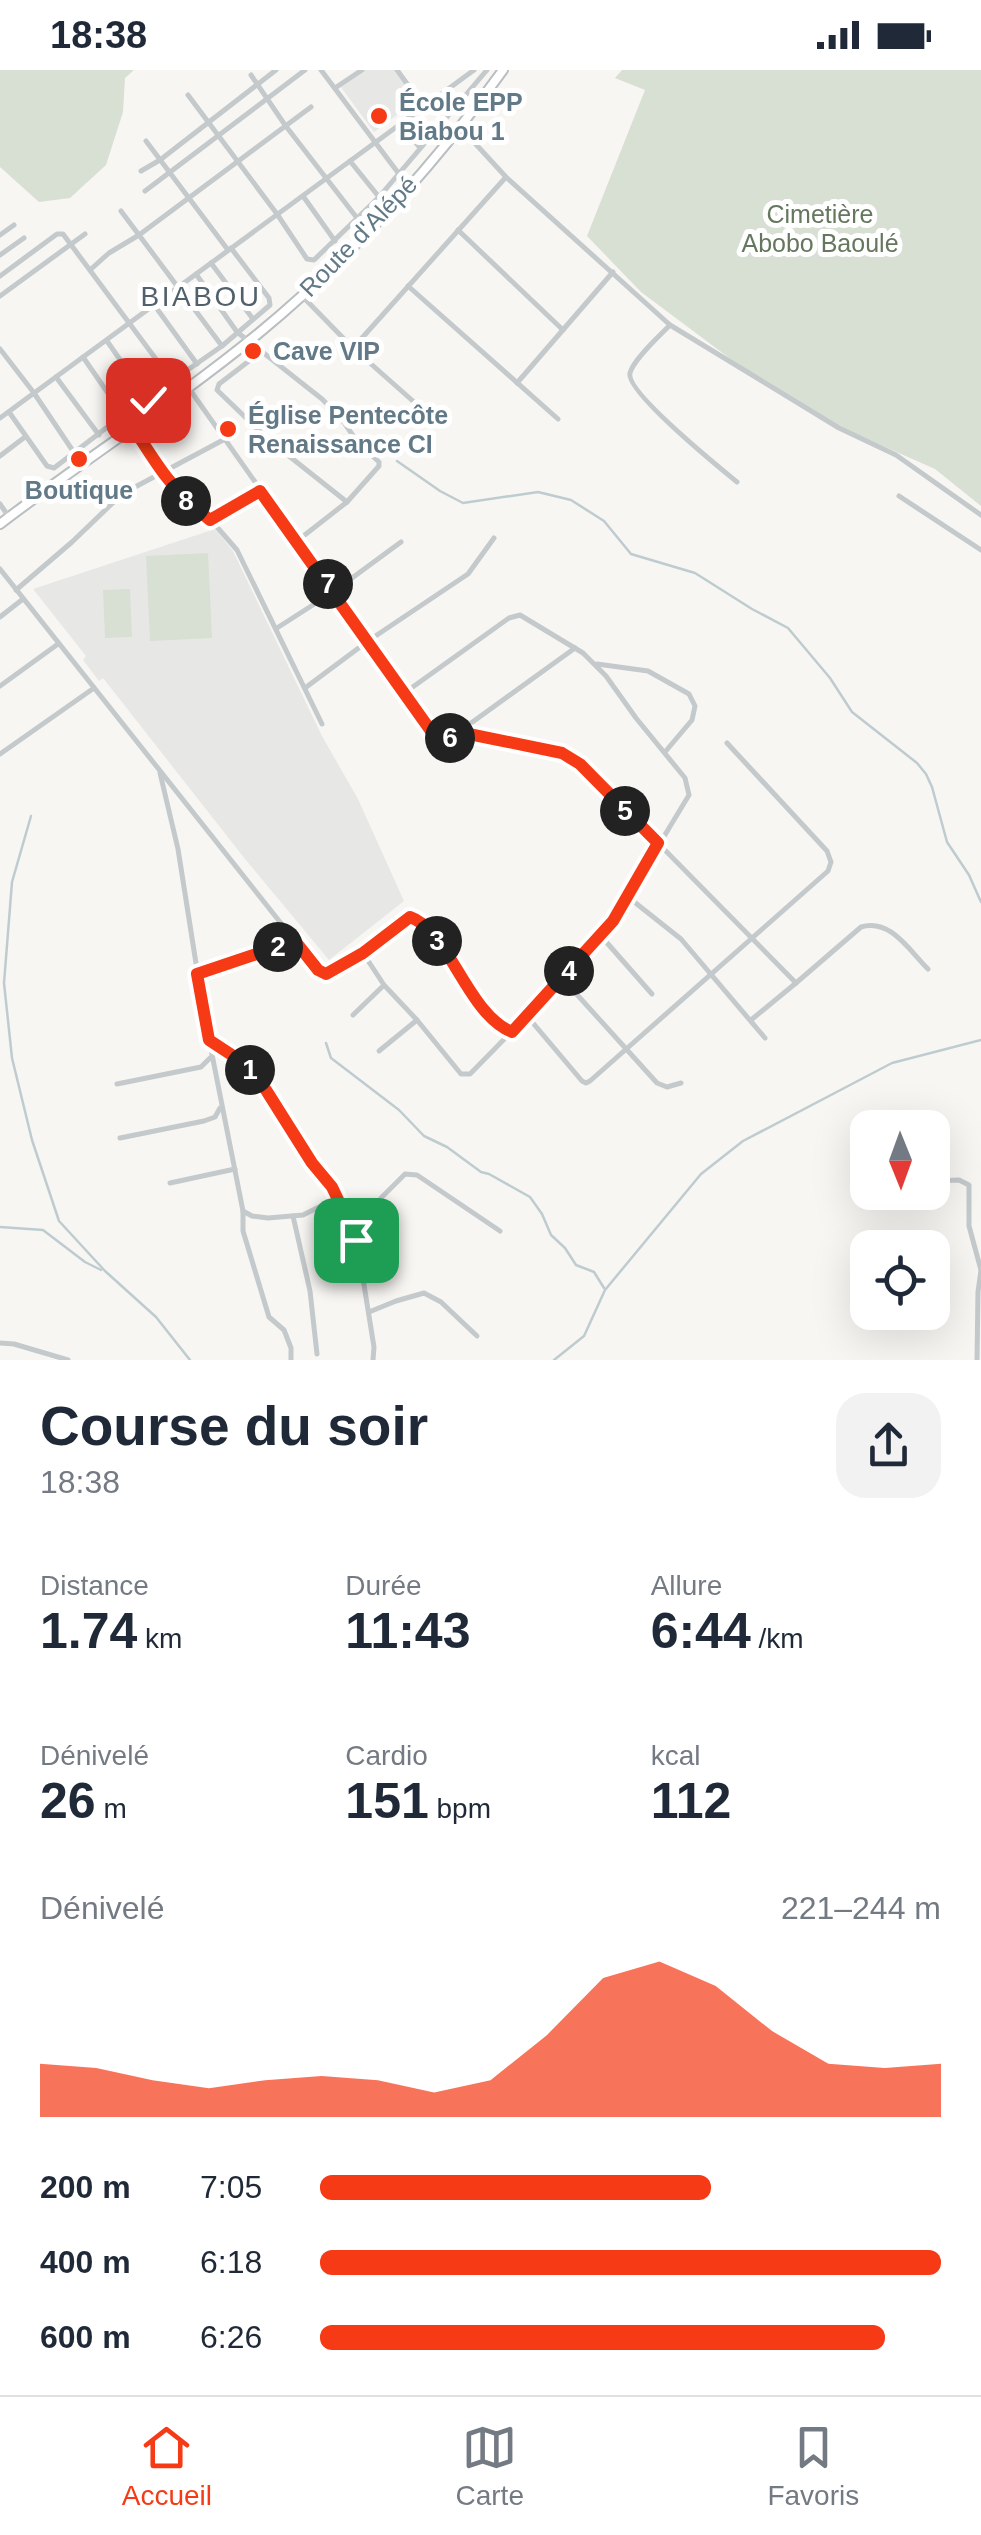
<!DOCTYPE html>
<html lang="fr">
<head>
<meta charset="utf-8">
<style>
  :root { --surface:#fff; --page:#f2f2f3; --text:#1f2937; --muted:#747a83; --line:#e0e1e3; --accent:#f53a15 }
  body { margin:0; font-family:Helvetica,sans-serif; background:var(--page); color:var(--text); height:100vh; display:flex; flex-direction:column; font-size:38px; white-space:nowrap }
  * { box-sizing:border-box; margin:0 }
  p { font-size:32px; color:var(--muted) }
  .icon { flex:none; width:55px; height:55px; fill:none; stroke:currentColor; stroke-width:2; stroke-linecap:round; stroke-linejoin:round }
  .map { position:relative; height:1290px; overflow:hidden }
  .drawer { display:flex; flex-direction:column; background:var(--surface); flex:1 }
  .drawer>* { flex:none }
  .needle { width:65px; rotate:179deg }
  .tools { position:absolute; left:850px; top:1040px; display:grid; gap:20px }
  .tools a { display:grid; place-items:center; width:100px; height:100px; border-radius:20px; background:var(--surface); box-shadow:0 10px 40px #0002; font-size:50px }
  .pin { position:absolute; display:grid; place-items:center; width:85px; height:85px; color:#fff; margin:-42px; border-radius:20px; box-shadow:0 5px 15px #0006 }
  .km { position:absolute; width:50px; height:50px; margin:-25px; border-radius:50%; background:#222; color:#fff; font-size:28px; line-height:50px; text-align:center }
  .round { display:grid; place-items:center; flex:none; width:105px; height:105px; border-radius:30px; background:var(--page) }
  .overview { display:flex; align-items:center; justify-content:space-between; height:170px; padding:0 40px }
  h1 { font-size:55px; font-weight:800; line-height:75px }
  .metrics { display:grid; grid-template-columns:repeat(3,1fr); gap:15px; height:170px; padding:10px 40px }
  .metrics div { display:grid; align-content:center }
  .metrics b { font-size:50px; font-weight:800 }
  .metrics small { font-size:28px; font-weight:400 }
  .metrics p { font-size:28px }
  .chart { height:280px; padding:20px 40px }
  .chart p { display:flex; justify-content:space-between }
  .chart svg { width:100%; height:180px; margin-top:10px; fill:var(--accent); opacity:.7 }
  ul { padding:0 40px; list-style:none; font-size:32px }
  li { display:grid; grid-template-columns:160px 120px 1fr; align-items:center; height:75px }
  li i { height:25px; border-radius:12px; background:var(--accent) }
  .status { display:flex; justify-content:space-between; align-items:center; height:70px; padding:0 50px; background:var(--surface); direction:ltr }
  .status svg { height:28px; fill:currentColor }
  .menu { display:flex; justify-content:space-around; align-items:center; height:140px; border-top:2px solid var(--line); background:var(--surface); font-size:28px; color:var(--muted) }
  .menu a { display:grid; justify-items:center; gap:5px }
  .menu .current { color:var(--accent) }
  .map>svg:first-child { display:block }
  .built { fill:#e7e8e6 }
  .green { fill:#d8dfd3 }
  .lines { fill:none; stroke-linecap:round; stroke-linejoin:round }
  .stream { stroke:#beccd0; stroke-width:2.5 }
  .secondary-casing { stroke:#b8bec2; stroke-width:12 }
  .street { stroke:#c4c9cc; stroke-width:5 }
  .secondary { stroke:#fff; stroke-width:8 }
  .route-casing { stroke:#fff; stroke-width:20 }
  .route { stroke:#f53a15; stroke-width:12 }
  .poi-dot { fill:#f53a15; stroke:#fff; stroke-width:4 }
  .labels { text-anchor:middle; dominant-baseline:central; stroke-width:10; stroke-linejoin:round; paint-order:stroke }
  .poi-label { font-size:25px; font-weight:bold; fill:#627987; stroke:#fff; text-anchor:start }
  .park-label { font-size:25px; fill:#65785e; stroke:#fff }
  .street-label { font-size:25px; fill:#627987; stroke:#fff }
  .neighbourhood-label { font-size:28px; letter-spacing:2.5px; fill:#51616b; stroke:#fff }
</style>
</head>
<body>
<div class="status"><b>18:38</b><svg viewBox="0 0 49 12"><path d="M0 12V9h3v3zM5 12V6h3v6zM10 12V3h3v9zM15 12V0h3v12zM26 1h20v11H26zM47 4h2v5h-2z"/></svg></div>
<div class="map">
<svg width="981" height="1290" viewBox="0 0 981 1290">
  <rect width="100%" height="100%" fill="#f7f6f3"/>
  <g class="built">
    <path d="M 361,0 L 395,0 L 417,30 L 374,62 L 340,16 Z"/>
    <path d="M 215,459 L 233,481 L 322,666 L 358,729 L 404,831 L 329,890 L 245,789 L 103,608 L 99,611 L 83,590 L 86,586 L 33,519 Z"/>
  </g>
  <g class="green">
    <path d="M 0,0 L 134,0 L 125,8 L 123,42 L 106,95 L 70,128 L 39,132 L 0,97 Z"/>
    <path d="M 622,0 L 981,0 L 981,436 L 935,399 L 849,361 L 744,299 L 641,222 L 587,166 L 645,20 L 615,8 Z"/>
    <path d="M 208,483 L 212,568 L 150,571 L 146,486 Z"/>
    <path d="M 130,519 L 132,567 L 105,568 L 103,520 Z"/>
  </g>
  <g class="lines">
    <g class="stream">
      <path d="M 397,391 L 440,421 L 463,433 L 538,422 L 571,430 L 604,451 L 631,484 L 695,503 L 752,539 L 788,558 L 830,608 L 852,642 L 917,693 L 926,704 L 932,717 L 947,772 L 969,805 L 981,832"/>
      <path d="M 31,746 L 12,812 L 4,913 L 12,988 L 32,1070 L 59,1151 L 105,1201 L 156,1247 L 190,1290"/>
      <path d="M 326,973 L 331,988 L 399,1040 L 424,1066 L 447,1077 L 481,1102 L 489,1104 L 530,1127 L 542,1144 L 551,1165 L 565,1178 L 576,1195 L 594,1202 L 604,1218"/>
      <path d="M 0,1157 L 43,1160 L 85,1192 L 101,1200"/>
      <path d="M 554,1290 L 584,1266 L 605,1220 L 701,1104 L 743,1071 L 892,993 L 981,970"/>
    </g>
    <g class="secondary-casing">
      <path id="secondary" d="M 0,454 C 85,389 176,331 259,263 C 351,187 433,97 503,0"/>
    </g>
    <g class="street">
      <path d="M 321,0 L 399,104"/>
      <path d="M 397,0 L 424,37"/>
      <path d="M 251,5 L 285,55 L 357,148"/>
      <path d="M 335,18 L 362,0"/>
      <path d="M 188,25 L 277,144 L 307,189 L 314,190 L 379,127 L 487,0"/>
      <path d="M 401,54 L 420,78"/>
      <path d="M 460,57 L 506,107 L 670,255 C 660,265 633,290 630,303 C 625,321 720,398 737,412"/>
      <path d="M 146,71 L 228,180"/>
      <path d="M 350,91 L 379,127"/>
      <path d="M 141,101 L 160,90 L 276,0"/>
      <path d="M 145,121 L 305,0"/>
      <path d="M 303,126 L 335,171"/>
      <path d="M 121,141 L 222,276"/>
      <path d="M 458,160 L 563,260"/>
      <path d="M 0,165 L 14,155"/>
      <path d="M 0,185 L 24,168"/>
      <path d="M 211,193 L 253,249"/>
      <path d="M 90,200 L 109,183 L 139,165 L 311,37"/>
      <path d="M 196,204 L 237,262 L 322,329 L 341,348 L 358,373 L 379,392 L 379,396 L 347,432"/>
      <path d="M 0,206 L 57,164 L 63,164 L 173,312"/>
      <path d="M 408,216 L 558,349"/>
      <path d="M 0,226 L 85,164"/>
      <path d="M 302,226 L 353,278 L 414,332"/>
      <path d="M 155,236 L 197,294"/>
      <path d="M 670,255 L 839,358 L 896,385 L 981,445"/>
      <path d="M 107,271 L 148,330"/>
      <path d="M 353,278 L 506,107"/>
      <path d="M 0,279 L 34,323 L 75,384"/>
      <path d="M 262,281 L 219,314 L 217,320 L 270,371 L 347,432 L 297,471"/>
      <path d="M 83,287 L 123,345 L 136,354"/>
      <path d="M 56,307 L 99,365"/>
      <path d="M 517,313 L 613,202"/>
      <path d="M 188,317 L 436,668 L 442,671 L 449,669 L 575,578"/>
      <path d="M 9,342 L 47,396 L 54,398 L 123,345 L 222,276 L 270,235 L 269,228 L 231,178"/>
      <path d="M 0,348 L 474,0"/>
      <path d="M 133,357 L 162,403 L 185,430 L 210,449 L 237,480 L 322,654"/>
      <path d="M 0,386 L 25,367"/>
      <path d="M 899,426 L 981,480"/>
      <path d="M 0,434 L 9,447"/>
      <path d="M 211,449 L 261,421"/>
      <path d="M 0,499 L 318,900 L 325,904 C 355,895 380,870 404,851 L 410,847 C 448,859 467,945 512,962"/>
      <path d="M 16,520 L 72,472 L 122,424 L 225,369"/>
      <path d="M 0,547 L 23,529"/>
      <path d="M 277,558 L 333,522 L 401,472"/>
      <path d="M 597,594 L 648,601 L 689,624 L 695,636 L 692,650 L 665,682"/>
      <path d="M 0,616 L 58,574"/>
      <path d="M 305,618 L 368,571 L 468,504 L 494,468"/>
      <path d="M 459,661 L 562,683 L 580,694 L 796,913 L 861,857 C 890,848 909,880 928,899"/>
      <path d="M 0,684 L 94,618"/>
      <path d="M 160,703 L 178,779 L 204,944 L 243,1141 L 243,1161 L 269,1247 L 284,1260 L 291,1278 L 291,1290"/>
      <path d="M 628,827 L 681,869 L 765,968"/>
      <path d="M 601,866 L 652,924"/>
      <path d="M 363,883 L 384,915 L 417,950 L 461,1004 L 470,1004 L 527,946 L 613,851 L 689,725 L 685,708 L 636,648 L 606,606 L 583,583 L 520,545 L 509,548 L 403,624"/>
      <path d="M 197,905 L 295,871"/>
      <path d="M 562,908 L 657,1013 L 667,1017 L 681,1013"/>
      <path d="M 353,945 L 383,916"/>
      <path d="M 527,946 L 582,1011 L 586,1013 L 590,1011 L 828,801 L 831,792 L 827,781 L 727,673"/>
      <path d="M 751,950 L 796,913"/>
      <path d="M 209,969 L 244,993 L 266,1019 L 312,1093 L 332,1117 L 343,1137 L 364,1141 L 376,1136 L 381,1128 L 405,1104 L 417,1105 L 500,1161"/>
      <path d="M 379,981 L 417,950"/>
      <path d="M 117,1014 L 201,997 L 210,988"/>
      <path d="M 120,1068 L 204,1051 L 215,1047 L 220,1038"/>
      <path d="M 932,1111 L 959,1110 L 969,1115 L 969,1156 L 981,1200 L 978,1222 L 977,1290"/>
      <path d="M 170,1113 L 235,1099"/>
      <path d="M 243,1141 L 252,1146 L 268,1148 L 303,1145 L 321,1136 L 343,1137 L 351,1145 L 355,1159 L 374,1277 L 373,1290"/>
      <path d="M 293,1146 L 310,1221 L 317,1284"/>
      <path d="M 369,1242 L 396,1231 L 424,1223 L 441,1232 L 477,1266"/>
      <path d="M 0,1273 L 14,1274 L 68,1290"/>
    </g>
    <use href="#secondary" class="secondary"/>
  </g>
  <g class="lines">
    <g class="route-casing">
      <path id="route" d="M 148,330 L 123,345 L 136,354 L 133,357 C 158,397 172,420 210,450 L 260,421 L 436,668 C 446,672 452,667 459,662 L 562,683 L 580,694 L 658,773 L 613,851 L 512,962 C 467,944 449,860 410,847 L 363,883 L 326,904 L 318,900 L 295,871 L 197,904 L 209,970 L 244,993 L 266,1020 L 312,1093 L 332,1117 L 342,1138 L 350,1146 L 356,1170"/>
    </g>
    <use href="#route" class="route"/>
  </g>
  <g class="poi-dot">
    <circle cx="379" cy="46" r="10"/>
    <circle cx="253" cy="281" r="10"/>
    <circle cx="228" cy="359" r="10"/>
    <circle cx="79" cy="389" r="10"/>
  </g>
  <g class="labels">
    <g class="poi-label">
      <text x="399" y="32">École EPP<tspan x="399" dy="29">Biabou 1</tspan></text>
      <text x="273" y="281">Cave VIP</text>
      <text x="248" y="345">Église Pentecôte<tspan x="248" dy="29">Renaissance CI</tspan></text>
      <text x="79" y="420" text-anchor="middle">Boutique</text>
    </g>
    <g class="park-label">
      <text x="820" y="144">Cimetière<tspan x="820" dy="29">Abobo Baoulé</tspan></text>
    </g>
    <g class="street-label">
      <text transform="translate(358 166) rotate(-46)">Route d'Alépé</text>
    </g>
    <g class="neighbourhood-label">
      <text x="201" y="226">BIABOU</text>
    </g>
  </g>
</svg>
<div class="tools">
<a><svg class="needle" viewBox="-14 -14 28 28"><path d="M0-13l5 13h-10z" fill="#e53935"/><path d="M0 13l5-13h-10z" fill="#747a83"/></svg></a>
<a><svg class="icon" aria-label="locate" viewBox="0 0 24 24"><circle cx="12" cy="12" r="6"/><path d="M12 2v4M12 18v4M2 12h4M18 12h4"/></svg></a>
</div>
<div class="pin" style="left:356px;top:1170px;background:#1e9e55"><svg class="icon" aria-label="arrive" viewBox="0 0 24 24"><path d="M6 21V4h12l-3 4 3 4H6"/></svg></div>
<div class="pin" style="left:148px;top:330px;background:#d93025"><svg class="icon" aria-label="check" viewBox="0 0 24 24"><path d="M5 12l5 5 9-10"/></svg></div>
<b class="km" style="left:250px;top:1000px">1</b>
<b class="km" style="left:278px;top:877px">2</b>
<b class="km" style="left:437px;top:871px">3</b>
<b class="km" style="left:569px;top:901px">4</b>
<b class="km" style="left:625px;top:741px">5</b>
<b class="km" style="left:450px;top:668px">6</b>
<b class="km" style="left:328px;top:514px">7</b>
<b class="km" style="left:186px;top:431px">8</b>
</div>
<section class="drawer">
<div class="overview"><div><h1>Course du soir</h1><p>18:38</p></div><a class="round"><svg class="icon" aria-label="share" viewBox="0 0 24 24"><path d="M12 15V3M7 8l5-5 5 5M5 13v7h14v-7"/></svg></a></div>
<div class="metrics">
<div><p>Distance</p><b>1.74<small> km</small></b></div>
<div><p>Durée</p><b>11:43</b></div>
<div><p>Allure</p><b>6:44<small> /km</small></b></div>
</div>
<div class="metrics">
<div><p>Dénivelé</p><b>26<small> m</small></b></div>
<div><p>Cardio</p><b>151<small> bpm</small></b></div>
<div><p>kcal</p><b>112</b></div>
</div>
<div class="chart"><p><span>Dénivelé</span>221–244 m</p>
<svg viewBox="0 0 160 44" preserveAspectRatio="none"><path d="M0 44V31L10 32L20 35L30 37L40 35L50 34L60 35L70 38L80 35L90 24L100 10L110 6L120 12L130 23L140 31L150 32L160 31V44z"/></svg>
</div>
<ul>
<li><b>200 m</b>7:05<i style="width:63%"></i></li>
<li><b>400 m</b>6:18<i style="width:100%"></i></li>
<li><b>600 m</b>6:26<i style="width:91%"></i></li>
</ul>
</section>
<nav class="menu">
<a class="current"><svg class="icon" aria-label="home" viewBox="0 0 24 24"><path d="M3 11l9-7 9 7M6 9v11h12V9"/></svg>Accueil</a>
<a><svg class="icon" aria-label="map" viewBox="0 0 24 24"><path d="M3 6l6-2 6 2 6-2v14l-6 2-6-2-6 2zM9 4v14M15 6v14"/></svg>Carte</a>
<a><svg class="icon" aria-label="saved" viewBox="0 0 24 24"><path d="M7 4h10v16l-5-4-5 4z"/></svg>Favoris</a>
</nav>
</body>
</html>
